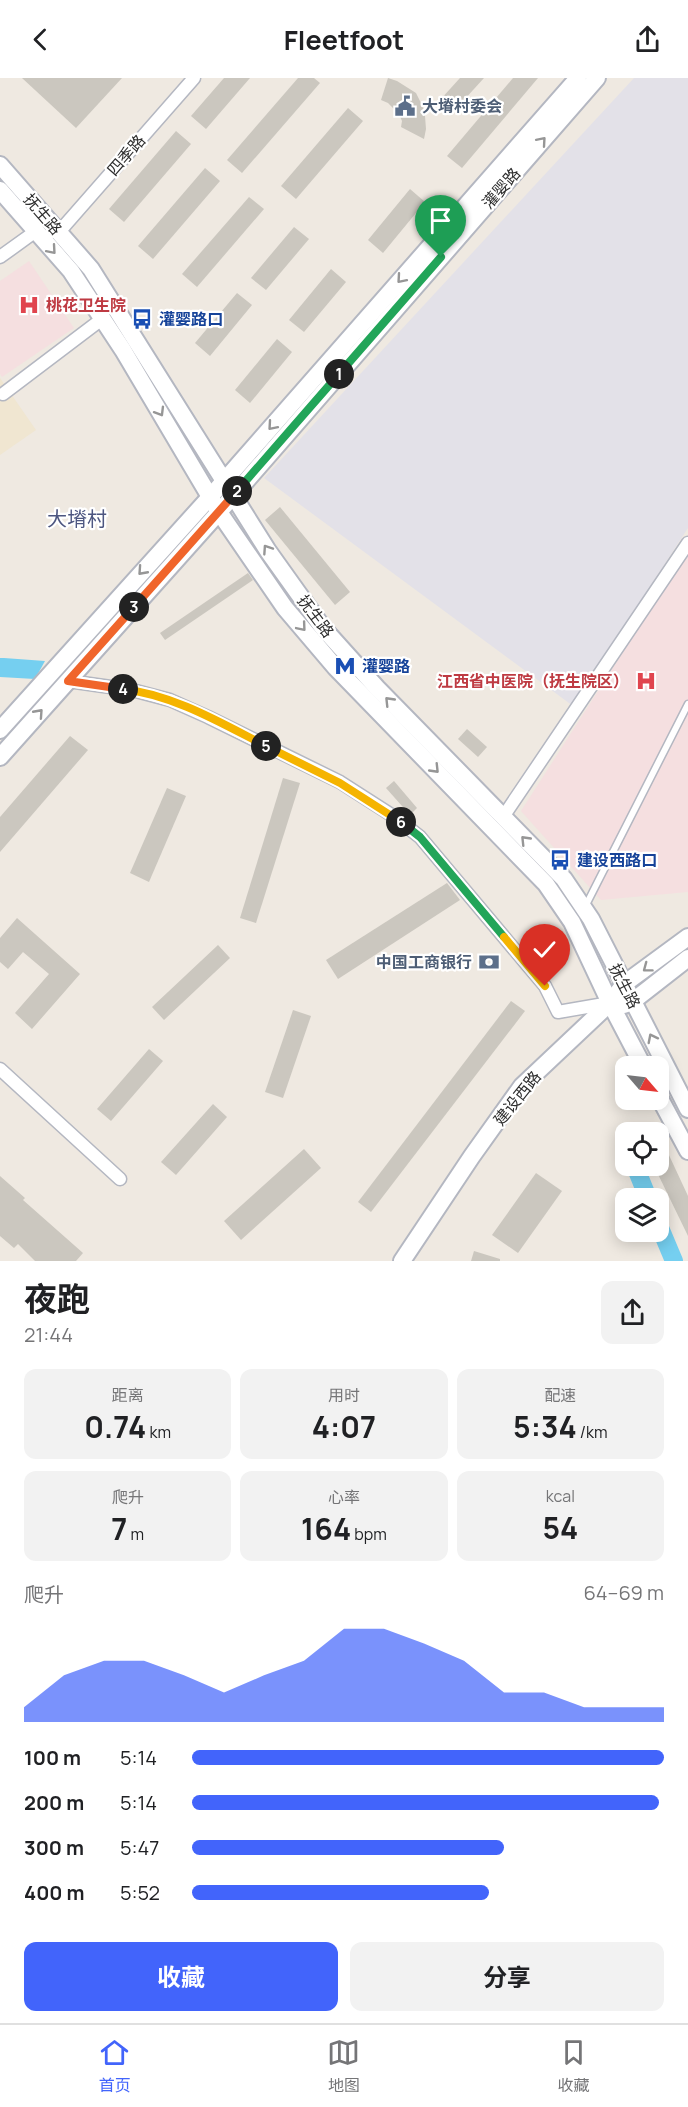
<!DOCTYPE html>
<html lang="zh">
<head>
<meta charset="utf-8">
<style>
  :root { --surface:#fff; --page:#f2f2f2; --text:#202124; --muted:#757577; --line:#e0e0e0; --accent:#4264fb }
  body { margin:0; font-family:Manrope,"Noto Sans SC",sans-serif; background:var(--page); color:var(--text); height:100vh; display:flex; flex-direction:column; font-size:22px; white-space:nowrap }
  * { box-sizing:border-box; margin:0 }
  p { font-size:20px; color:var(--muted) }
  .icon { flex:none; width:33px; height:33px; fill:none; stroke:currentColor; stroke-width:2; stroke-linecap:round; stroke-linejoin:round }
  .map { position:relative; height:1183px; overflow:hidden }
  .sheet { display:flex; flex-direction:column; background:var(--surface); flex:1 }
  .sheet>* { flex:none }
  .needle { width:39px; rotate:118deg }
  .buttons { position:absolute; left:615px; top:978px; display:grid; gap:12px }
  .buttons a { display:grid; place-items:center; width:54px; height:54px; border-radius:12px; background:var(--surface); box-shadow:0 3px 15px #0003; font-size:30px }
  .pin { position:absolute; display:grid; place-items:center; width:51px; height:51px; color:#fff; margin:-62px -26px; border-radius:50% 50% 50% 0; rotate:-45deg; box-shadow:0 0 6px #0007 }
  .pin .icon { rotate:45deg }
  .km { position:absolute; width:30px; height:30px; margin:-15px; border-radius:50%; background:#222; color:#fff; font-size:16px; line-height:30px; text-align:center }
  .round { display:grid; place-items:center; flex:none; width:63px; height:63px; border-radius:12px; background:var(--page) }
  .overview { display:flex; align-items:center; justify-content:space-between; height:102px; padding:0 24px }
  h1 { font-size:33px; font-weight:700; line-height:45px }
  .metrics { display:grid; grid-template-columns:repeat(3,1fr); gap:9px; height:102px; padding:6px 24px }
  .metrics div { display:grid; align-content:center; border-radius:12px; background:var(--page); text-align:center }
  .metrics b { font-size:30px; font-weight:700 }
  .metrics small { font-size:16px; font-weight:400 }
  .metrics p { font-size:16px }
  .chart { height:168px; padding:12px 24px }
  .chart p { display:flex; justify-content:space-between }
  .chart svg { width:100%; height:108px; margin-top:6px; fill:var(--accent); opacity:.7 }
  .action { display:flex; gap:12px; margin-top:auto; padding:12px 24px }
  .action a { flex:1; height:69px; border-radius:12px; background:var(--accent); color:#fff; font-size:24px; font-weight:700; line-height:69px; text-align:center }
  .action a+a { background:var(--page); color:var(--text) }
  ul { padding:0 24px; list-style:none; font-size:20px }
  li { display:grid; grid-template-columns:96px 72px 1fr; align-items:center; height:45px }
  li i { height:15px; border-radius:8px; background:var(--accent) }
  header { display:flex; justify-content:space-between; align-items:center; height:78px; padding:0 24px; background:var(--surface); font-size:27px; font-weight:700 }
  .dock { display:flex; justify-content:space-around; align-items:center; height:84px; border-top:2px solid var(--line); background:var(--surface); font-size:16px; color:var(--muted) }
  .dock a { display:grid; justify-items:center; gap:3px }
  .dock .selected { color:var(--accent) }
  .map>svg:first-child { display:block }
  .industrial { fill:#e3e1e8 }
  .education { fill:#f0e6d1 }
  .medical { fill:#f5dfe0 }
  .water { fill:#75cff0 }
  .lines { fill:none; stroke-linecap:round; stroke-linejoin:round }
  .river { stroke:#75cff0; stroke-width:18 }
  .building { fill:#cbc7bf }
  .lane-casing { stroke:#b4b7c1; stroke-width:9 }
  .street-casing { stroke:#b4b7c1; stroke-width:15 }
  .secondary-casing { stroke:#b4b7c1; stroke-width:20 }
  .lane { stroke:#fff; stroke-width:6 }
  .street { stroke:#fff; stroke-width:12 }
  .secondary { stroke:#fff; stroke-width:16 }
  .oneway { stroke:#969696 }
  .split-1-casing { stroke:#fff; stroke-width:12 }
  .split-2-casing { stroke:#fff; stroke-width:12 }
  .split-3-casing { stroke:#fff; stroke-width:12 }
  .split-4-casing { stroke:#fff; stroke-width:12 }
  .split-5-casing { stroke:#fff; stroke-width:12 }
  .split-6-casing { stroke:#fff; stroke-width:12 }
  .split-7-casing { stroke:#fff; stroke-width:12 }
  .split-8-casing { stroke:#fff; stroke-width:12 }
  .split-1 { stroke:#22a559; stroke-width:8 }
  .split-2 { stroke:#22a559; stroke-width:8 }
  .split-3 { stroke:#f0652b; stroke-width:8 }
  .split-4 { stroke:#f0652b; stroke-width:8 }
  .split-5 { stroke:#f5b400; stroke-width:8 }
  .split-6 { stroke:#f5b400; stroke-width:8 }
  .split-7 { stroke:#22a559; stroke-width:8 }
  .split-8 { stroke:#f5b400; stroke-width:8 }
  .labels { text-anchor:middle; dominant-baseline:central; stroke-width:4.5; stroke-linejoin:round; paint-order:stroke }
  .service-label { font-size:16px; font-weight:bold; fill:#4e5e75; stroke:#fff; text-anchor:start }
  .street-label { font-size:16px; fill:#2e2e2e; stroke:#fff }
  .health-label { font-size:16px; font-weight:bold; fill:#be3a42; stroke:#fff; text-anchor:start }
  .transit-label { font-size:16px; font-weight:bold; fill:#164399; stroke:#fff; text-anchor:start }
  .quarter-label { font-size:20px; fill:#4d5680; stroke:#fff }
</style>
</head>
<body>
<header><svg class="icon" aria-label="back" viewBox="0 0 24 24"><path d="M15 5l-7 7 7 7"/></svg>Fleetfoot<svg class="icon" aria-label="share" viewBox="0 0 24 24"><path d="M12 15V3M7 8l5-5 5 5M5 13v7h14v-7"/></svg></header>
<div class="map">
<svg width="688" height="1183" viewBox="0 0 688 1183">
  <rect width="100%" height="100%" fill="#efe9e1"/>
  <path class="industrial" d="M 634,0 L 688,0 L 688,450 L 573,628 L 264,400 Z"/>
  <path class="education" d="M 0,300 L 36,352 L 0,377 Z"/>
  <g class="medical">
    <path d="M 29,183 L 74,250 L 2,299 L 0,296 L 0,203 Z"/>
    <path d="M 688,473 L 688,814 L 601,822 L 521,733 Z"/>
  </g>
  <path class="water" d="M 0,580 L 4,580 L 45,583 L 35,601 L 0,599 Z"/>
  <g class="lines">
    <g class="river">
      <path d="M 635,1088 L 648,1120"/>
      <path d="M 658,1145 L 674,1183"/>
    </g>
  </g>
  <g class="building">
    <path d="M 22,0 L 122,0 L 76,50 Z"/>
    <path d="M 224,0 L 250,0 L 206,51 L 191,38 Z"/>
    <path d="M 298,0 L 314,0 L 320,5 L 242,95 L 227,82 Z"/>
    <path d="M 388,0 L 397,3 L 416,15 L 423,29 L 425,38 L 426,51 L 424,61 L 401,49 L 402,43 L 399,36 L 388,25 L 381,22 Z"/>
    <path d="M 460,0 L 484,0 L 453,34 L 440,22 Z"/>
    <path d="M 513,0 L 538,0 L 462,90 L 447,78 Z"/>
    <path d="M 348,30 L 363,43 L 296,121 L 281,108 Z"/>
    <path d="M 176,53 L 191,66 L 124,144 L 109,131 Z"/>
    <path d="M 205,90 L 220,103 L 153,181 L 138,168 Z"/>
    <path d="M 410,111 L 425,124 L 383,175 L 368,162 Z"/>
    <path d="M 249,119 L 264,131 L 197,209 L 182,196 Z"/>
    <path d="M 294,149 L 309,161 L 266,212 L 251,200 Z"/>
    <path d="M 331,191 L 346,204 L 304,254 L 289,242 Z"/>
    <path d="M 237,215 L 252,227 L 210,278 L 195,265 Z"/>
    <path d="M 277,261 L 292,274 L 250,325 L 235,312 Z"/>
    <path d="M 280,429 L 350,514 L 335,527 L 265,442 Z"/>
    <path d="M 248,495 L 253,502 L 165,562 L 160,555 Z"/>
    <path d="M 467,651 L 487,669 L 478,679 L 458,661 Z"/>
    <path d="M 70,658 L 88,672 L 0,774 L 0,739 Z"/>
    <path d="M 283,700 L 300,705 L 256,845 L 240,840 Z"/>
    <path d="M 394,703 L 417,730 L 410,737 L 386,710 Z"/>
    <path d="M 167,710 L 186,718 L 149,804 L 130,795 Z"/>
    <path d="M 447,805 L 460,822 L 338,901 L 326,882 Z"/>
    <path d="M 17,840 L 80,896 L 32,951 L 15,935 L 49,896 L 23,874 L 8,891 L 0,884 L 0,860 Z"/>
    <path d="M 218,867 L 230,880 L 164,942 L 152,929 Z"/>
    <path d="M 511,923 L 525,933 L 371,1134 L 358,1124 Z"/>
    <path d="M 293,932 L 311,938 L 283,1020 L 265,1014 Z"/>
    <path d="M 149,971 L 163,983 L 111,1043 L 97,1031 Z"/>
    <path d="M 213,1026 L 227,1039 L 176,1097 L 161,1084 Z"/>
    <path d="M 304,1071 L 321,1090 L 241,1162 L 224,1143 Z"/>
    <path d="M 668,1075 L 688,1118 L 688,1158 L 654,1088 L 658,1088 L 658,1080 Z"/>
    <path d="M 536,1095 L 562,1113 L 518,1175 L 492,1157 Z"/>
    <path d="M 0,1098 L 25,1120 L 23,1122 L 83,1175 L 76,1183 L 35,1183 L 18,1166 L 14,1170 L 0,1158 Z"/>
    <path d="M 474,1173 L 500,1181 L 500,1183 L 471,1183 Z"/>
  </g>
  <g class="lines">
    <g class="lane-casing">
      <path id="lane" d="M 585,829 L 688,626"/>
    </g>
    <g class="street-casing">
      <g id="street">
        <path d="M 59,154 L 194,0"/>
        <path d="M 0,179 L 36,153"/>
        <path d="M 3,316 L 102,241"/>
        <path d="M 68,603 L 132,612 L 170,622 L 208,639 L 340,704 L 393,738 L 420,759 L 545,908 L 558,934 L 610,925"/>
        <path d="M 503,739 L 688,465"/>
        <path d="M 0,991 L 120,1101"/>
      </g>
    </g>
    <g class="secondary-casing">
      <g id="secondary">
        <path d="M 0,87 L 91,191 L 268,473 L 323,550 L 377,610 L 564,801 L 591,841 L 688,1031"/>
        <path d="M 0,112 L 71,193 L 123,272 L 219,434 L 285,530 L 336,590 L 546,806 L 572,844 L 610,925 L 643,988"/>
        <path d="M 0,652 L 210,419 L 578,0"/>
        <path d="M 0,679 L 219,434 L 597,0"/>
        <path d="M 624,927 L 633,923 L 688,880"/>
        <path d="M 658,1017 L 688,1073"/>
        <path d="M 402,1183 L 472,1078 L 522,1008 L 610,925 L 624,906 L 688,859"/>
      </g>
    </g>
    <use href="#lane" class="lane"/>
    <use href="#street" class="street"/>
    <use href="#secondary" class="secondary"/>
  </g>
  <defs><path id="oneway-chevron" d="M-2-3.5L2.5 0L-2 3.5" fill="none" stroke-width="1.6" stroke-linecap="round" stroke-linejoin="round" transform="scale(1.5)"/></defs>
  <g class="oneway">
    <use href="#oneway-chevron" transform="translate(542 63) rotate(-49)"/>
    <use href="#oneway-chevron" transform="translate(52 172) rotate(49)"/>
    <use href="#oneway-chevron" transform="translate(401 201) rotate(131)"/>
    <use href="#oneway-chevron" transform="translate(160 334) rotate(59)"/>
    <use href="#oneway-chevron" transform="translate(272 348) rotate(131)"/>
    <use href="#oneway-chevron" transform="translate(267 471) rotate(-124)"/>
    <use href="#oneway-chevron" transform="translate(142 493) rotate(132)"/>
    <use href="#oneway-chevron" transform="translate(302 549) rotate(50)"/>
    <use href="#oneway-chevron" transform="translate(389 623) rotate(-134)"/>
    <use href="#oneway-chevron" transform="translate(39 635) rotate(-48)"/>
    <use href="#oneway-chevron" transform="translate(435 691) rotate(46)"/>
    <use href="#oneway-chevron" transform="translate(525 762) rotate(-134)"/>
    <use href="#oneway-chevron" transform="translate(647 890) rotate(143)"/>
    <use href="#oneway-chevron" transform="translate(652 960) rotate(-117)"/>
  </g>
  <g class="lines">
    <g class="split-1-casing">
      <path id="split-1" d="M 339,296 L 441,179"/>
    </g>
    <g class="split-2-casing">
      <path id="split-2" d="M 237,413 L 339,296"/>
    </g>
    <g class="split-3-casing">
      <path id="split-3" d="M 134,529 L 237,413"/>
    </g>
    <g class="split-4-casing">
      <path id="split-4" d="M 123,611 L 68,603 L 134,529"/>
    </g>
    <g class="split-5-casing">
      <path id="split-5" d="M 123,611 C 174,617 221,645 266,668"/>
    </g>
    <g class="split-6-casing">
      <path id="split-6" d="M 266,668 L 340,705 L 401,744"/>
    </g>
    <g class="split-7-casing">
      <path id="split-7" d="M 401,744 L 420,759 L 504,859"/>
    </g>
    <g class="split-8-casing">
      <path id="split-8" d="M 504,859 L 545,908"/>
    </g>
    <use href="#split-1" class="split-1"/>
    <use href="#split-2" class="split-2"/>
    <use href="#split-3" class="split-3"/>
    <use href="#split-4" class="split-4"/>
    <use href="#split-5" class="split-5"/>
    <use href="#split-6" class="split-6"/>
    <use href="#split-7" class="split-7"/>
    <use href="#split-8" class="split-8"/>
  </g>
  <defs>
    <g id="civic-bare" transform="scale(1.62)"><path d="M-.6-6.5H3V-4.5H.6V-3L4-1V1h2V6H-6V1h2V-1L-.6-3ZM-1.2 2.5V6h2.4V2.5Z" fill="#5c6f8a" stroke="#fff" stroke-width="2.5" paint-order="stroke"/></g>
    <g id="hospital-bare" transform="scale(1.62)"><path d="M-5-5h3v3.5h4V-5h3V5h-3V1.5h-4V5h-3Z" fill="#e0444e" stroke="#fff" stroke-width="2.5" paint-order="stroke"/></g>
    <g id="bus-bare" transform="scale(1.62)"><path d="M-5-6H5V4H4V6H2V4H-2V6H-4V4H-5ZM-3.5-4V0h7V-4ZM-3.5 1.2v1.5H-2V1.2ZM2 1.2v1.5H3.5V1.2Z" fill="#1a4fb4" stroke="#fff" stroke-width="2.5" paint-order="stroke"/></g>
    <g id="metro-bare" transform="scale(1.62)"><path d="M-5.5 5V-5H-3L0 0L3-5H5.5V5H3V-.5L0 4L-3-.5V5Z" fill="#1a4fb4" stroke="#fff" stroke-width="2.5" paint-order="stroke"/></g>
    <g id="bank-bare" transform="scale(1.62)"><path d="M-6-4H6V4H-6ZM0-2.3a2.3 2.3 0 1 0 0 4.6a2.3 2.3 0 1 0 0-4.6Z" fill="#5c6f8a" stroke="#fff" stroke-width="2.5" paint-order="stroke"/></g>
  </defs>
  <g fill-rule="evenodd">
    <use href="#civic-bare" x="405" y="28"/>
    <use href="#hospital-bare" x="29" y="227"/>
    <use href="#bus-bare" x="142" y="241"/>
    <use href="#metro-bare" x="345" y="588"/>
    <use href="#hospital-bare" x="646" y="603"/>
    <use href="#bus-bare" x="560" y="782"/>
    <use href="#bank-bare" x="489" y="884"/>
  </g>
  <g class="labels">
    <g class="service-label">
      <text x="422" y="28">大塉村委会</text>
      <text x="472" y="884" text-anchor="end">中国工商银行</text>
    </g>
    <g class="street-label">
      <text transform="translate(126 77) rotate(-49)">四季路</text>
      <text transform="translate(501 110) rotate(-49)">灌婴路</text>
      <text transform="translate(43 136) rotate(49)">抚生路</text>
      <text transform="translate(316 538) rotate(53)">抚生路</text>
      <text transform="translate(625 908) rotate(63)">抚生路</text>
      <text transform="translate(517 1020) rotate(-51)">建设西路</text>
    </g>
    <g class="health-label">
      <text x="46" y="227">桃花卫生院</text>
      <text x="629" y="603" text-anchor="end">江西省中医院（抚生院区）</text>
    </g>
    <g class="transit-label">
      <text x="159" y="241">灌婴路口</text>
      <text x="362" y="588">灌婴路</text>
      <text x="577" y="782">建设西路口</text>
    </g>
    <g class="quarter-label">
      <text x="77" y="440">大塉村</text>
    </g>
  </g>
</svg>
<div class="buttons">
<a><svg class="needle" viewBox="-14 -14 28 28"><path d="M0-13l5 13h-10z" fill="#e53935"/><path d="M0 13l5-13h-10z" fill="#757577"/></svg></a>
<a><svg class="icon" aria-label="locate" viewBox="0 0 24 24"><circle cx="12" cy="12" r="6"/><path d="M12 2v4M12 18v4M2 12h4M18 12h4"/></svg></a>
<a><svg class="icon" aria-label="layers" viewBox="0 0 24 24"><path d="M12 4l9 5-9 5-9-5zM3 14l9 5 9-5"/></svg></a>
</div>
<div class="pin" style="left:441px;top:179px;background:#1e9e55"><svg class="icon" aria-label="arrive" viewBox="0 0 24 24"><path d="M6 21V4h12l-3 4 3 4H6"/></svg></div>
<div class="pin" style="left:545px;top:908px;background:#d93025"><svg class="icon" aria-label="check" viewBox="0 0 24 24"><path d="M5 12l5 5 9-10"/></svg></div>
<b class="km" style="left:339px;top:296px">1</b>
<b class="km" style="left:237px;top:413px">2</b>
<b class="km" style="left:134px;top:529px">3</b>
<b class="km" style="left:123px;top:611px">4</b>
<b class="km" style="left:266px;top:668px">5</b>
<b class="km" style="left:401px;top:744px">6</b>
</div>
<section class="sheet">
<div class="overview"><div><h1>夜跑</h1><p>21:44</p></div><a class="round"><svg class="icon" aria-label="share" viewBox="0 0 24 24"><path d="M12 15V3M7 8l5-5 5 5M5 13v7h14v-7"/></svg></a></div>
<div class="metrics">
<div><p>距离</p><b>0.74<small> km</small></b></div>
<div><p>用时</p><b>4:07</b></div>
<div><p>配速</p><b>5:34<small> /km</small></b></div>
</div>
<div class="metrics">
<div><p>爬升</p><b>7<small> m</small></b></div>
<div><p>心率</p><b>164<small> bpm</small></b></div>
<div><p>kcal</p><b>54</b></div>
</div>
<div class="chart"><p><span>爬升</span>64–69 m</p>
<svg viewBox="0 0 160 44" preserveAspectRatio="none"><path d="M0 44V38L10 25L20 19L30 19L40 25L50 32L60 25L70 19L80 6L90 6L100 12L110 19L120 32L130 32L140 38L150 38L160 38V44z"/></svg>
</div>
<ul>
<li><b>100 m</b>5:14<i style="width:100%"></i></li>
<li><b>200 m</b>5:14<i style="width:99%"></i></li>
<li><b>300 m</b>5:47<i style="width:66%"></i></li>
<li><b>400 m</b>5:52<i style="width:63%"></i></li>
</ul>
<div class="action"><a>收藏</a><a>分享</a></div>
</section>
<nav class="dock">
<a class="selected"><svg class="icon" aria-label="home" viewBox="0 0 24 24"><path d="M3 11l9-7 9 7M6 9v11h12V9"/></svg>首页</a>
<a><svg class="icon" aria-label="map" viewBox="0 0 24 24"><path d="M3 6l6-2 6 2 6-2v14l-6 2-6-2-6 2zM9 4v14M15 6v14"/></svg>地图</a>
<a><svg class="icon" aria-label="saved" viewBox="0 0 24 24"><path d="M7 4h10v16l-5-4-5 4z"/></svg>收藏</a>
</nav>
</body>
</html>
